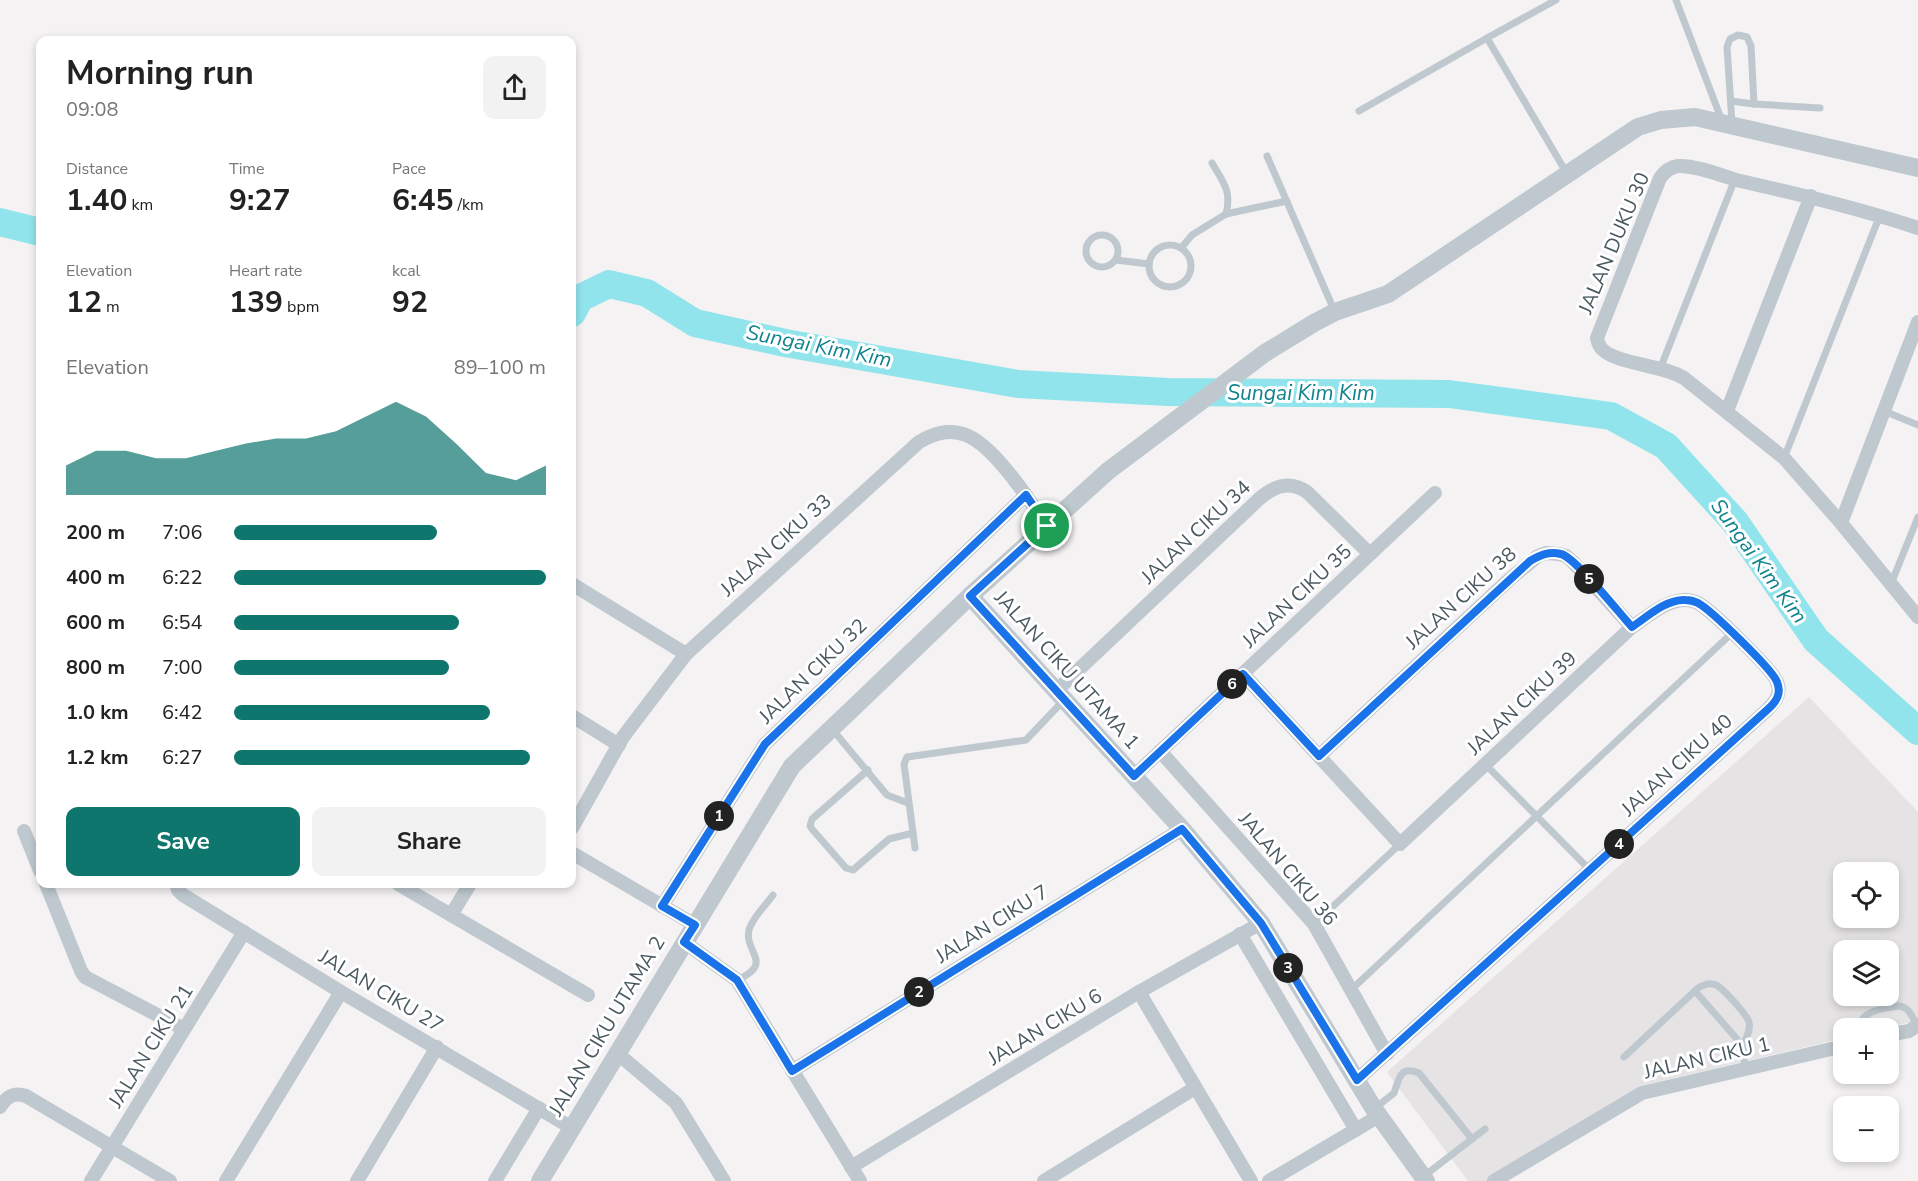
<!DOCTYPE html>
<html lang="en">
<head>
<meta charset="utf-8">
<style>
  :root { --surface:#fff; --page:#f2f2f2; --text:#222; --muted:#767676; --accent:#0f766e }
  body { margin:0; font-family:"Nunito Sans",sans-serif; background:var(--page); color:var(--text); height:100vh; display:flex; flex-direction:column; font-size:22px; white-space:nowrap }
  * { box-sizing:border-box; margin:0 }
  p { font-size:20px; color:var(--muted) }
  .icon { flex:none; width:33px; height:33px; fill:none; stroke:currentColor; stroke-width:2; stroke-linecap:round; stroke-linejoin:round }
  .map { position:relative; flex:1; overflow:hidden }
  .side { position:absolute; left:36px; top:36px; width:540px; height:852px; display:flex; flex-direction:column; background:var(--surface); border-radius:12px; box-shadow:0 3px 9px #0003 }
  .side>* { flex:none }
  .buttons { position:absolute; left:1833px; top:862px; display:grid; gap:12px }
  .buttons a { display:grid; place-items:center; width:66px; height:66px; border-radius:12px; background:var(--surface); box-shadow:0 3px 9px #0003; font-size:30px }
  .pin { position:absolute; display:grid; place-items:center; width:51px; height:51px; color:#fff; margin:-26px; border:3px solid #fff; border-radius:50%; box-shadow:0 2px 6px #0007 }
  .km { position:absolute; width:30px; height:30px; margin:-15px; border-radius:50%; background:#222; color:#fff; font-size:16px; line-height:30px; text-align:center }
  .round { display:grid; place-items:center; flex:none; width:63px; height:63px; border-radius:12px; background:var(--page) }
  .head { display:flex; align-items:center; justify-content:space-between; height:102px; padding:0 30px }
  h1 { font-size:33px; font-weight:700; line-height:45px }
  .stats { display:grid; grid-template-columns:repeat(3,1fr); gap:9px; height:102px; padding:6px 30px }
  .stats div { display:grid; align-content:center }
  .stats b { font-size:30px; font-weight:700 }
  .stats small { font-size:16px; font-weight:400 }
  .stats p { font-size:16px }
  .chart { height:168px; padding:12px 30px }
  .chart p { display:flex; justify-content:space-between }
  .chart svg { width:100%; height:108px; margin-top:6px; fill:var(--accent); opacity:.7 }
  .cta { display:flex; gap:12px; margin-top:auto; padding:12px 30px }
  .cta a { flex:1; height:69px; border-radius:12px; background:var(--accent); color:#fff; font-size:24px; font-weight:700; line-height:69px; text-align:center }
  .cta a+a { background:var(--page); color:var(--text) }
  ul { padding:0 30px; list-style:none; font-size:20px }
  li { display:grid; grid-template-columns:96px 72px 1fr; align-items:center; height:45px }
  li i { height:15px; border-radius:8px; background:var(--accent) }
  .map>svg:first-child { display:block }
  .education { fill:#e5e3e4; fill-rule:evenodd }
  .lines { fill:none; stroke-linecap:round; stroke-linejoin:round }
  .river { stroke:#91e4eb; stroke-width:28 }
  .service { stroke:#bec8ce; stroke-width:7 }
  .minor { stroke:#bec8ce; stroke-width:14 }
  .tertiary { stroke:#bec8ce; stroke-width:18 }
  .route-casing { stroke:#fff; stroke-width:12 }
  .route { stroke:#1a73e8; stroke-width:8 }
  .labels { text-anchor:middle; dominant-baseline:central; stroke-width:6; stroke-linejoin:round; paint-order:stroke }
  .street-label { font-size:20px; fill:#4a585f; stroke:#fff }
  .water-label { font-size:21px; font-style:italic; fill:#0f838d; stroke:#fff }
</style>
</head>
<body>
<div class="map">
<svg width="1918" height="1181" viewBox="0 0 1918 1181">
  <rect width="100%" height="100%" fill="#f4f2f2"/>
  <path class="education" d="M 1809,697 L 1918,812 L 1918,1020 L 1882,1029 L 1844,1029 L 1843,1038 L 1645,1085 L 1487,1181 L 1468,1181 L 1387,1072 ZM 1844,873 L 1888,873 L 1888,918 L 1844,918 ZM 1844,951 L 1888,951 L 1888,996 L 1844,996 Z"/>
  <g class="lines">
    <g class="river">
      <path d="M 0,222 L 40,232"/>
      <path d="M 572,313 L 580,298 L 609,284 L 647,293 L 695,323 L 785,343 L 1018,384 L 1168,392 L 1449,394 L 1611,416 L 1666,446 L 1735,522 L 1816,640 L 1918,731"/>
    </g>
    <g class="service">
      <path d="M 1556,0 L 1487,38 L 1566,172"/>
      <path d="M 1676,0 L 1722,121"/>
      <path d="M 1731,101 L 1754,104"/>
      <path d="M 1359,111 L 1487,38"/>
      <path d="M 1732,123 L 1727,47 L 1730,39 L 1738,35 L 1747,37 L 1751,46 L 1754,104 L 1820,108"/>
      <path d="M 1267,156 L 1334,310"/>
      <path d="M 1212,163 C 1223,182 1232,191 1226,214 L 1287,201"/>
      <circle cx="1102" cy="251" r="16"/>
      <circle cx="1170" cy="266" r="21"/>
      <path d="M 1182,247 L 1192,235 L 1226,214"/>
      <path d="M 1116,260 L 1149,264"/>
      <path d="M 1660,369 L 1735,179"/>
      <path d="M 1884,411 L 1918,425"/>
      <path d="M 1784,458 L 1880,215"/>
      <path d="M 1891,584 L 1918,517"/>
      <path d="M 832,729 L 887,795 L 908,803"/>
      <path d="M 1485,764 L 1590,870"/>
      <path d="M 868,770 L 812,819 L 810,826 L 812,829 L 846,868 L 853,870 L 889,839 L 913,833"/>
      <path d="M 915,848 L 904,764 L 907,757 L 1026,740 L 1064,700"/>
      <path d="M 1314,924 L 1400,844"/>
      <path d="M 737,980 C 775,963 744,953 749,930 C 752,918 766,905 773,895"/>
      <path d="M 1352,989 L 1732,633"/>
      <path d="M 1695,991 L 1743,1046 L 1745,1068"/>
      <path d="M 1859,1029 C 1860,1010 1883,1009 1898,1006 C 1910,1007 1912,1017 1917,1026"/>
      <path d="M 1624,1057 L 1698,988 C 1703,985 1710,982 1716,985 C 1723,988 1747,1015 1749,1022 C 1751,1030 1746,1038 1743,1046"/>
      <path d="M 1374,1109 L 1394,1093 C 1399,1080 1399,1065 1419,1073 L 1472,1139 L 1424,1176"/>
      <path d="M 1472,1139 L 1485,1129"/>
    </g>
    <g class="minor">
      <path d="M 1918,228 C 1858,208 1798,194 1736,180 C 1720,175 1695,165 1678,166 C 1670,167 1665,171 1660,178 L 1597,338 C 1598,343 1599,347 1603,350 C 1618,364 1663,365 1684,378 L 1784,458 L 1841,523 L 1918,617"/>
      <path d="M 1727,411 L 1811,196"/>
      <path d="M 1841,523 L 1918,322"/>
      <path d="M 572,584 L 686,654"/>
      <path d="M 1243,674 L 1400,844 L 1632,627 C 1647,617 1666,600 1685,600 C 1689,600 1694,601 1698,603 C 1711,610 1773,670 1777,682 C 1782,694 1775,702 1767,710 L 1357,1080"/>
      <path d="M 1056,691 L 1259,499 C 1274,486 1289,480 1307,492 L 1370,554"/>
      <path d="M 572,716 L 619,745"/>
      <path d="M 1160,751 L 1314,924 L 1387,1054"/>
      <path d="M 1319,756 L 1511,578 L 1538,556 L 1546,553 L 1559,554 L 1566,556 L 1573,562 L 1632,627"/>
      <path d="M 1134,776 L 1435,493"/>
      <path d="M 572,828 L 623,737 L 686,654 L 919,442 C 933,434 947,429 963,434 C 992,442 1030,501 1047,526"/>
      <path d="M 24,831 L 40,871"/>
      <path d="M 572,853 L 695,925"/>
      <path d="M 46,884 L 81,971 L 85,977 L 184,1029"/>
      <path d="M 176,884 L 178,890 L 183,895 L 341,992 L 572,1128"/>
      <path d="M 398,884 L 588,995"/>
      <path d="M 662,906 L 765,744 L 1026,495"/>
      <path d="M 451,915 L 470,884"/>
      <path d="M 1240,934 L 1356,1130"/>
      <path d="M 684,942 L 737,980 L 860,1181"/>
      <path d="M 1139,992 L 1251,1181"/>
      <path d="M 1888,1035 L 1909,1031 L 1918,1025"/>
      <path d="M 617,1053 L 676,1103 L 724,1181"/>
      <path d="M 792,1071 L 1182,829"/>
      <path d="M 0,1107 C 7,1096 14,1092 26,1096 L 170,1181"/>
      <path d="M 851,1167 L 1139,992 L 1261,923"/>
      <path d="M 91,1181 L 244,932"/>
      <path d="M 226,1181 L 341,992"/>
      <path d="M 357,1181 L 437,1047"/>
      <path d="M 495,1181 L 539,1108"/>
      <path d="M 1044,1181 L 1195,1088"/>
      <path d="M 1269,1181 L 1379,1116"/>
      <path d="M 1494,1181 L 1642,1093 L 1844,1046"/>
    </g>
    <g class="tertiary">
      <path d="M 970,596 L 1182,829 L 1261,923 L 1374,1109 L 1426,1181"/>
      <path d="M 540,1181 L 792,766 L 851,710 L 970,596 L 1108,471 L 1265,353 L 1314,323 L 1335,312 L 1388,294 L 1638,127 L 1661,120 L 1695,117 L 1918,168"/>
    </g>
  </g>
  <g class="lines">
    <g class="route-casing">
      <path id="route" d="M 1026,495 L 1047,526 L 970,596 L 1134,776 L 1243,674 L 1319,756 L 1530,561 C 1540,555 1549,551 1561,554 C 1576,558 1619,613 1632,627 C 1647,617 1666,599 1685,600 C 1689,600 1694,601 1698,603 C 1711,610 1773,670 1777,682 C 1782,694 1776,702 1767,710 L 1357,1080 L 1261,923 L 1182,829 L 792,1071 L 737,980 L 684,942 L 695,925 L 662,906 L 765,744 Z"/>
    </g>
    <use href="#route" class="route"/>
  </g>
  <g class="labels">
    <g class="street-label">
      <text transform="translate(1614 243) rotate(-67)">JALAN DUKU 30</text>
      <text transform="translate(1196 532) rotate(-43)">JALAN CIKU 34</text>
      <text transform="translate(776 545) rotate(-42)">JALAN CIKU 33</text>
      <text transform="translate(1297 596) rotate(-43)">JALAN CIKU 35</text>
      <text transform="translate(1461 598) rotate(-42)">JALAN CIKU 38</text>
      <text transform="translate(1067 670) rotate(48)">JALAN CIKU UTAMA 1</text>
      <text transform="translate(813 671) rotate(-44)">JALAN CIKU 32</text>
      <text transform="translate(1522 703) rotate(-43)">JALAN CIKU 39</text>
      <text transform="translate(1677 765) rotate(-42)">JALAN CIKU 40</text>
      <text transform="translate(1288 869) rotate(50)">JALAN CIKU 36</text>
      <text transform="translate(992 924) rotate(-32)">JALAN CIKU 7</text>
      <text transform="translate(381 991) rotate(31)">JALAN CIKU 27</text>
      <text transform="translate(607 1026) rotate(-59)">JALAN CIKU UTAMA 2</text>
      <text transform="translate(1045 1027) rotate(-31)">JALAN CIKU 6</text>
      <text transform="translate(151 1046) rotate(-58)">JALAN CIKU 21</text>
      <text transform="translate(1707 1058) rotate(-13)">JALAN CIKU 1</text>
    </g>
    <g class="water-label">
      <text transform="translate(819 346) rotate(11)">Sungai Kim Kim</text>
      <text x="1301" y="393">Sungai Kim Kim</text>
      <text transform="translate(1759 561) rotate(54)">Sungai Kim Kim</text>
    </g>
  </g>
</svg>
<div class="buttons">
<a><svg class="icon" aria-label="locate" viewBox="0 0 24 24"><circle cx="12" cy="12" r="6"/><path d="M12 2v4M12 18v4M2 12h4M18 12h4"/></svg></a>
<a><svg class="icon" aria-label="layers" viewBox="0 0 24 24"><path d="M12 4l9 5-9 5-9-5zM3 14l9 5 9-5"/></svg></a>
<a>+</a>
<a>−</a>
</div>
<div class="pin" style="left:1047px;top:526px;background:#1e9e55"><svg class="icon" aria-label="arrive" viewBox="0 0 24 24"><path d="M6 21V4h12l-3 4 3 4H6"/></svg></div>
<b class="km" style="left:719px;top:816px">1</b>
<b class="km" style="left:919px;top:992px">2</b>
<b class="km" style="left:1288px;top:968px">3</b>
<b class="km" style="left:1619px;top:844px">4</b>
<b class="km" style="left:1589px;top:579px">5</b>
<b class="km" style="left:1232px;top:684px">6</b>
<section class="side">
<div class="head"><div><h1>Morning run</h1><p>09:08</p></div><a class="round"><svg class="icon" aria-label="share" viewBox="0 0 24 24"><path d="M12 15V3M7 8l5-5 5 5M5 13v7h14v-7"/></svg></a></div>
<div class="stats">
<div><p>Distance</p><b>1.40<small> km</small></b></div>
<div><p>Time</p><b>9:27</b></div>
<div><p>Pace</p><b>6:45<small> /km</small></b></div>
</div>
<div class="stats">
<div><p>Elevation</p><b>12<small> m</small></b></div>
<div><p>Heart rate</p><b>139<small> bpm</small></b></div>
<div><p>kcal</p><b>92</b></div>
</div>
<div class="chart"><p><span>Elevation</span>89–100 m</p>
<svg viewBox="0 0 160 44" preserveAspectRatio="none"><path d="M0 44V32L10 26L20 26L30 29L40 29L50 26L60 23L70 21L80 21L90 18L100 12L110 6L120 12L130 23L140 35L150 38L160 32V44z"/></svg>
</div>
<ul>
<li><b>200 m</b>7:06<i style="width:65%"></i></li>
<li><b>400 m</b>6:22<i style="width:100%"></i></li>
<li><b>600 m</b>6:54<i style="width:72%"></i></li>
<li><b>800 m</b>7:00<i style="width:69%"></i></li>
<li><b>1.0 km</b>6:42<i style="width:82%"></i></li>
<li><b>1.2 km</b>6:27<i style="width:95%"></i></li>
</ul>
<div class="cta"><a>Save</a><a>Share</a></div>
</section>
</div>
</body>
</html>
